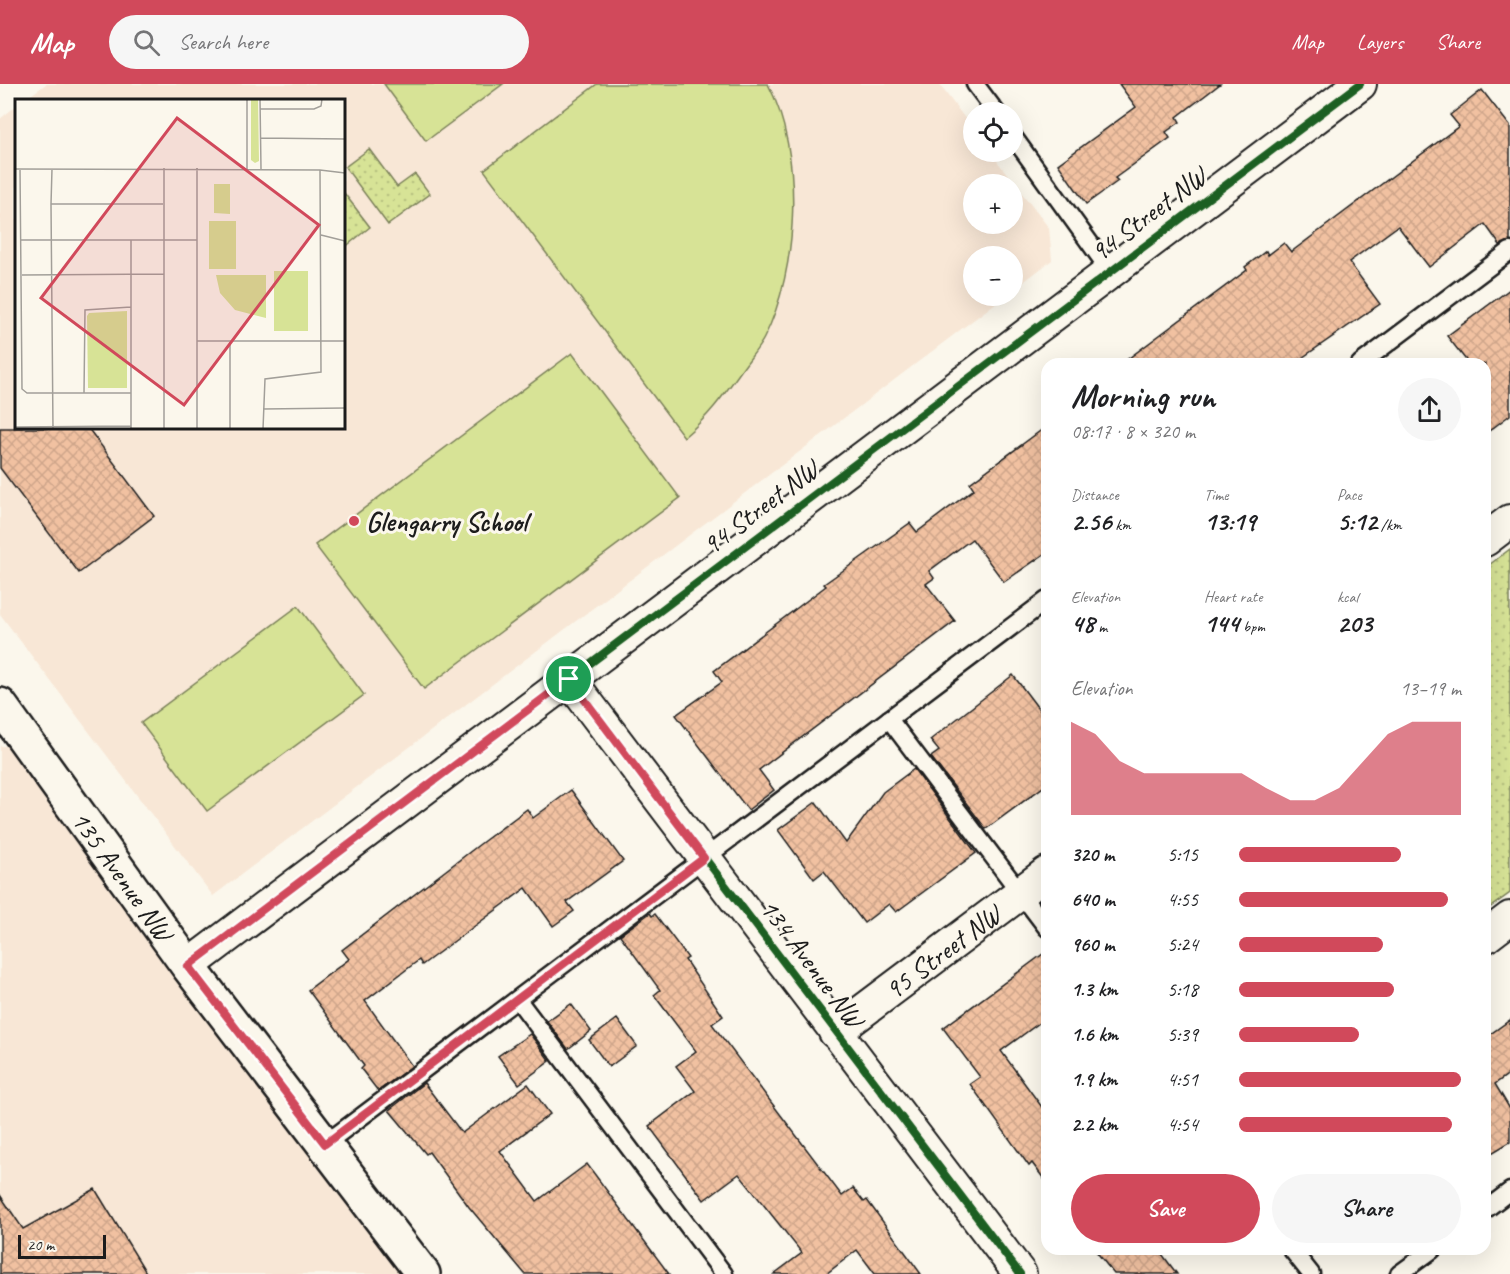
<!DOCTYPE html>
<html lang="en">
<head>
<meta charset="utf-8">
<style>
  :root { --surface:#fff; --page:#f6f6f6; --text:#202124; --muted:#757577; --accent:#d1495b }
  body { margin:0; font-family:Caveat,sans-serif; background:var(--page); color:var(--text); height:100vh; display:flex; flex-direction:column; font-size:22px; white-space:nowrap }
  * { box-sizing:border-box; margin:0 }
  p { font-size:20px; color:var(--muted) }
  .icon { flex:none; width:33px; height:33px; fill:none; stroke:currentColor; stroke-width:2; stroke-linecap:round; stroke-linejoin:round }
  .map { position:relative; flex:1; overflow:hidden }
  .panel { position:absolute; left:1041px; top:274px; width:450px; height:897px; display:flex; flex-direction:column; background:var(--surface); border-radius:18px; box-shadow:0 6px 24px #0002 }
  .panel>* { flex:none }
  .buttons { position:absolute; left:963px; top:18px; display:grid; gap:12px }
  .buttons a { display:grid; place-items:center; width:60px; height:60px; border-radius:50%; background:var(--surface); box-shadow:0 6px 24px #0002; font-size:30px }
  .scale { position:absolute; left:18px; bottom:15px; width:88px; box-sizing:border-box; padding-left:6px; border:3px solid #1c1c1c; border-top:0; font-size:16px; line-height:21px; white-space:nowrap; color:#1c1c1c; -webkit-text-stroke:4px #fbf7ec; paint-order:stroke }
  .pin { position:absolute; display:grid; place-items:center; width:51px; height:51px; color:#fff; margin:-26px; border:3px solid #fff; border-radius:50%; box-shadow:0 2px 6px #0007 }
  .round { display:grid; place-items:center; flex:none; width:63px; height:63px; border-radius:32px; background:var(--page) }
  .overview { display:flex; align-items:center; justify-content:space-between; height:102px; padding:0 30px }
  h1 { font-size:33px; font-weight:800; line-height:45px }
  .metrics { display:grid; grid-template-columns:repeat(3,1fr); gap:9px; height:102px; padding:6px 30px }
  .metrics div { display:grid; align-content:center }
  .metrics b { font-size:26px; font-weight:800 }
  .metrics small { font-size:16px; font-weight:400 }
  .metrics p { font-size:16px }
  .chart { height:168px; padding:12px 30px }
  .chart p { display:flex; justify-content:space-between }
  .chart svg { width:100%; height:108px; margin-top:6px; fill:var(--accent); opacity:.7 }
  .primary-button { display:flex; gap:12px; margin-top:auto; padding:12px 30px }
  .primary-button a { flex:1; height:69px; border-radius:36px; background:var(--accent); color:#fff; font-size:24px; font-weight:800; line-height:69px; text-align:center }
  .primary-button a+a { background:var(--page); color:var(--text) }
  ul { padding:0 30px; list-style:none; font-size:20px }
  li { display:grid; grid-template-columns:96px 72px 1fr; align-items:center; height:45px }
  li i { height:15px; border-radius:8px; background:var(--accent) }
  header { display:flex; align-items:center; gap:36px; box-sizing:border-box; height:84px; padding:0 30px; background:var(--accent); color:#fff }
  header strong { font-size:28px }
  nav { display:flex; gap:33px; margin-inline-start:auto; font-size:21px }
  .search { width:420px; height:54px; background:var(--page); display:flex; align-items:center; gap:15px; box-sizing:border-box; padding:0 21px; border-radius:33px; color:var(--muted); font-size:22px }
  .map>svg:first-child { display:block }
  .built { fill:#f8e7d6; fill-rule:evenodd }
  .green { fill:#d7e396; stroke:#7a8059; stroke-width:1.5 }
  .park { fill:url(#park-dots); stroke:#7a8059; stroke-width:1.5 }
  .building { fill:url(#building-cross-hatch); stroke:#1c1c1c; stroke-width:1.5 }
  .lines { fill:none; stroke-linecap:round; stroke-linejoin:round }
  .lane-casing { stroke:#1c1c1c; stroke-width:21 }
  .street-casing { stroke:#1c1c1c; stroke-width:36 }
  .secondary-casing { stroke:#1c1c1c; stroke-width:38 }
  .lane { stroke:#fbf7ec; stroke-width:16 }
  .street { stroke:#fbf7ec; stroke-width:32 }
  .secondary { stroke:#fbf7ec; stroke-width:33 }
  .cycleway-casing { stroke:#fbf7ec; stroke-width:11 }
  .cycleway { stroke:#1b5e20; stroke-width:8 }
  .route-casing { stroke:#fff; stroke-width:12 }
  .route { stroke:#d1495b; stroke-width:8 }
  .poi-dot { fill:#d1495b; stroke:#fbf7ec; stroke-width:2 }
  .labels { text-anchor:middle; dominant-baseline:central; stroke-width:6; stroke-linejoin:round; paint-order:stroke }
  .street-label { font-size:28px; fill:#1c1c1c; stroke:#fbf7ec }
  .poi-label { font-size:28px; font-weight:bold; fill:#1c1c1c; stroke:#fbf7ec; text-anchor:start }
  .inset-road { fill:none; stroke:#a29f99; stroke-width:1.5 }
  .view { fill:#d1495b; fill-opacity:0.15; stroke:#d1495b; stroke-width:3 }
  .inset-edge { fill:none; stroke:#1c1c1c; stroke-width:3 }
</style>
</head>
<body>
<header>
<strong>Map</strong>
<div class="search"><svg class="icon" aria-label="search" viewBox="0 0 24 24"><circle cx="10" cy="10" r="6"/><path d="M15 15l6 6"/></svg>Search here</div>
<nav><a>Map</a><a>Layers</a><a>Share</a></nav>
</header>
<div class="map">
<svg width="1510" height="1190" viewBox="0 0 1510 1190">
  <defs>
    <pattern id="park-dots" width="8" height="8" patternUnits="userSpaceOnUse" patternTransform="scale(1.5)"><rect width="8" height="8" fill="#d7e396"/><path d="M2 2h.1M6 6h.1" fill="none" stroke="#b8c281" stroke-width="1.8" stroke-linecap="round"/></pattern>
    <pattern id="building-cross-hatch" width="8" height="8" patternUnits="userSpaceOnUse" patternTransform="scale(1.5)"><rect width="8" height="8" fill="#f1c1a1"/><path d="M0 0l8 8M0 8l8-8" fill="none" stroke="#cea58a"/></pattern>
  </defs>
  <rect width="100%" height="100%" fill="#fbf7ec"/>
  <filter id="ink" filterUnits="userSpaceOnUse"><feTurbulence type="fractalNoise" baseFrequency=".0167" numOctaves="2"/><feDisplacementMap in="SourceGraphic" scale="12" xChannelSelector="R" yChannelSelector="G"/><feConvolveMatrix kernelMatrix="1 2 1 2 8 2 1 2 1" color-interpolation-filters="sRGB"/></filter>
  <g filter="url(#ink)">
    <g class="built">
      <path d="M 46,0 L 939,0 L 973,45 L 974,68 L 990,68 L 1049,144 L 1052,176 L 1013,206 L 1012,172 L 974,172 L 974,212 L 1005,212 L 213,812 L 0,530 L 0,35 L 16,22 L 16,344 L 344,344 L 344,16 L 24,16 ZM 974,100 L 1012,100 L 1012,140 L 974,140 Z"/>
      <path d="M 0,662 L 10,662 L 406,1190 L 0,1190 Z"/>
    </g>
    <g class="green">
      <path d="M 384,0 L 503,0 L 426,57 Z"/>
      <path d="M 597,0 L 768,0 C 804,68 799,186 764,254 C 759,264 750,274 743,284 C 723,312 710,331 684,353 L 484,86 Z"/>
      <path d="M 572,269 L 680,414 L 424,605 L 315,461 Z"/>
      <path d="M 298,522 L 364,611 L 207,727 L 141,639 Z"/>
    </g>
    <g class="park">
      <path d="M 369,65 L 397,103 L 415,90 L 430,110 L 388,141 L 345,83 Z"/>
      <path d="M 344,109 L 370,143 L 344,164 Z"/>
      <path d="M 1510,465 L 1510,809 L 1485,827 L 1485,484 Z"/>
    </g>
    <g class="building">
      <path d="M 1119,0 L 1220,0 L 1177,33 L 1180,38 L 1166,48 L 1170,54 L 1115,94 L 1118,97 L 1086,120 L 1058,80 L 1136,23 Z"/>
      <path d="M 1482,6 L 1510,42 L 1510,157 L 1500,161 L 1485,140 L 1429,183 L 1398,142 L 1349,178 L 1380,220 L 1293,280 L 1121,280 L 1247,186 L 1245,183 L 1266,167 L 1268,171 L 1284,159 L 1291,168 L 1459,42 L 1450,31 Z"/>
      <path d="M 1510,205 L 1510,331 L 1485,350 L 1485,280 L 1469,280 L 1447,252 Z"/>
      <path d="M 1047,342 L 1047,468 L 1004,498 L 972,455 L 929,487 L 934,494 L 926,500 L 955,537 L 759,686 L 774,706 L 748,726 L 676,631 L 722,598 L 714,587 L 826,502 L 824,500 L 910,439 L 917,448 L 974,405 L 970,399 Z"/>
      <path d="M 0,344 L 88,344 L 154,432 L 79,489 L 0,384 Z"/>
      <path d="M 1013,591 L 1047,636 L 1047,700 L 986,745 L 931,673 L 939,667 L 930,656 Z"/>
      <path d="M 914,685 L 976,769 L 896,828 L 889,820 L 864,839 L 824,787 L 814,795 L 778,746 L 816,718 L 846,759 L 883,708 Z"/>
      <path d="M 571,706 L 623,777 L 567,818 L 574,827 L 553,842 L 526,804 L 422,881 L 419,876 L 365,917 L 412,982 L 378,1007 L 361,985 L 364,982 L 308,906 L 349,875 L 342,866 L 484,757 L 527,725 L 533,734 Z"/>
      <path d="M 650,829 L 652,832 L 655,830 L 688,874 L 685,876 L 723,932 L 712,940 L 842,1112 L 853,1104 L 864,1118 L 867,1116 L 921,1190 L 875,1190 L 857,1166 L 826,1190 L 774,1190 L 802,1169 L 739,1090 L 704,1116 L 684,1089 L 649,1042 L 695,1007 L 676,982 L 696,967 L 654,911 L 660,906 L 620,851 Z"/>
      <path d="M 1047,867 L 1047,933 L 1001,967 L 1047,1030 L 1047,1099 L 1032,1079 L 1029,1082 L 970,1000 L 980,993 L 943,944 Z"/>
      <path d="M 571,920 L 591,947 L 568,965 L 547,937 Z"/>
      <path d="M 617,935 L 637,962 L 609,983 L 589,956 Z"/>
      <path d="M 1510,936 L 1510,989 L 1495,1000 L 1510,1025 L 1510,1058 L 1485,1073 L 1485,954 Z"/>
      <path d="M 530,950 L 550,977 L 519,1000 L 498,972 Z"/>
      <path d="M 424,999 L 462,1049 L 528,1000 L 550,1030 L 500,1067 L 537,1117 L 587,1080 L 669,1190 L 525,1190 L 469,1123 L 429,1068 L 426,1070 L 389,1026 Z"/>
      <path d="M 95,1105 L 147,1190 L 0,1190 L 0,1111 L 23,1145 Z"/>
      <path d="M 1095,1166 L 1159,1166 L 1177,1190 L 1114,1190 Z"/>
    </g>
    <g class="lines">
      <g class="lane-casing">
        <g id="lane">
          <path d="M 975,0 L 996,28"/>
          <path d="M 1012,51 L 1110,187"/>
          <path d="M 1360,280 L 1510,167"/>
          <path d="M 889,635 L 1047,844"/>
          <path d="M 518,916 L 724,1190"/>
          <path d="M 325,1060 L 1047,516"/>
          <path d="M 1485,1126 L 1510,1107"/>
          <path d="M 1292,1166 L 1311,1190"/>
          <path d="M 1399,1190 L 1432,1166"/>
        </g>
      </g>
      <g class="street-casing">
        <g id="street">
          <path d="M 1485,456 L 1510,437"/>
          <path d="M 569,595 L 1020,1190"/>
          <path d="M 1485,853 L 1510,834"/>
          <path d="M 188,882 L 1360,0"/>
          <path id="s1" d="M 835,948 L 1047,789"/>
        </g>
      </g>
      <g class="secondary-casing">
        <g id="secondary">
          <path id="s2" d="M 0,621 L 188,882 L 423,1190"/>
        </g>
      </g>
      <use href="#lane" class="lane"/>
      <use href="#street" class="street"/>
      <use href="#secondary" class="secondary"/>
      <g class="cycleway-casing">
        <g id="cycleway">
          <path d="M 569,595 L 1020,1190"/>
          <path d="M 188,882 L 1360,0"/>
        </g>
      </g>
      <use href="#cycleway" class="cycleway"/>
    </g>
  </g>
  <g class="lines" filter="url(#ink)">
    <g class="route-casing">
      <path id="route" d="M 569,595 L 704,774 L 325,1060 L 188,882 Z"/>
    </g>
    <use href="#route" class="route"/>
  </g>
  <circle class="poi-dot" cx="354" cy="437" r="6"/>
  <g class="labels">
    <g class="street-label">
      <text transform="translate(1148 130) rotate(-37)">94 Street NW</text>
      <text transform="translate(760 423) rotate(-37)">94 Street NW</text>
      <text stroke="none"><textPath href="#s2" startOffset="210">135 Avenue NW</textPath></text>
      <text stroke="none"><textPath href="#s1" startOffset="134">95 Street NW</textPath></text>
      <text transform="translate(812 879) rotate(53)">134 Avenue NW</text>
    </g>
    <g class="poi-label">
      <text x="366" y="437">Glengarry School</text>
    </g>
  </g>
  <g transform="translate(15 15)">
    <rect width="330" height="330" fill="#fbf7ec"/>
    <path d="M 236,0 L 243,0 L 244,62 L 240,64 L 236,61 ZM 199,85 L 215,85 L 215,115 L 199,114 ZM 194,122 L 221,122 L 221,170 L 194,170 ZM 259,172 L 293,172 L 293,232 L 259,232 ZM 201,176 L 251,176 L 251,219 L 220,211 L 205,194 Z" fill="#d7e396"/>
    <path d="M 112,212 L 112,289 L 73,289 L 72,217 L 74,214 Z" fill="#d7e396"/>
    <path class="inset-road" d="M 232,0 L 232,70M 245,0 L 246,70M 245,10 L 299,10 L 306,7 L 307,0M 245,39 L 330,40M 149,69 L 149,330M 0,70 L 305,71 L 330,74M 5,70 L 7,290 L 12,294 L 116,294M 36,105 L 37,70M 306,136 L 330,142M 6,141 L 182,141M 7,176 L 149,175M 182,242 L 330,242M 69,294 L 70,211 L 116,208M 248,310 L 330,309M 0,328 L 116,327M 38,330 L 36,105 L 148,105M 116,330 L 116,141M 182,330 L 182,69M 215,330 L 215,243M 248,330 L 250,280 L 306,273 L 305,71"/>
    <path class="view" d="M 162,19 L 304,126 L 169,306 L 26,199 Z"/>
    <rect width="330" height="330" class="inset-edge"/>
  </g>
</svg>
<div class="buttons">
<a><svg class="icon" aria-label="locate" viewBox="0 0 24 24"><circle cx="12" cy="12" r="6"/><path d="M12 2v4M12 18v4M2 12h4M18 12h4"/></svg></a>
<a>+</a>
<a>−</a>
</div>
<div class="scale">20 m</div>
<div class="pin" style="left:569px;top:595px;background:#1e9e55"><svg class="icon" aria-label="arrive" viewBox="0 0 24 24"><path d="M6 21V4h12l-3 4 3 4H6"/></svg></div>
<section class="panel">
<div class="overview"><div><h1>Morning run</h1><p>08:17 · 8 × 320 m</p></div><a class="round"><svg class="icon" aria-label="share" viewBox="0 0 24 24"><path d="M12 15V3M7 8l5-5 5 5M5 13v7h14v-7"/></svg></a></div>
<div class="metrics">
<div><p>Distance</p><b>2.56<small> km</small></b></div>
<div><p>Time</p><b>13:19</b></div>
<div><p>Pace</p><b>5:12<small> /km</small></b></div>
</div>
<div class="metrics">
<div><p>Elevation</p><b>48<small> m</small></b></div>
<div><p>Heart rate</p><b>144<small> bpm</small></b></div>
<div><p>kcal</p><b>203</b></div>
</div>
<div class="chart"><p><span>Elevation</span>13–19 m</p>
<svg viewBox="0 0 160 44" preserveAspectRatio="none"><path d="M0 44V6L10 11L20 22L30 27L40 27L50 27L60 27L70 27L80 33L90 38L100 38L110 33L120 22L130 11L140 6L150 6L160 6V44z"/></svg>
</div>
<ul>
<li><b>320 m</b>5:15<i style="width:73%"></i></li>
<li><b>640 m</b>4:55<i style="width:94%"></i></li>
<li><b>960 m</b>5:24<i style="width:65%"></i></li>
<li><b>1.3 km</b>5:18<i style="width:70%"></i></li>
<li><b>1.6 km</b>5:39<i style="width:54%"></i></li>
<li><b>1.9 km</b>4:51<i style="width:100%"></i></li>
<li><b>2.2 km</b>4:54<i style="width:96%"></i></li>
</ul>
<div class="primary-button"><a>Save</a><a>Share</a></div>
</section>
</div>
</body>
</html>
